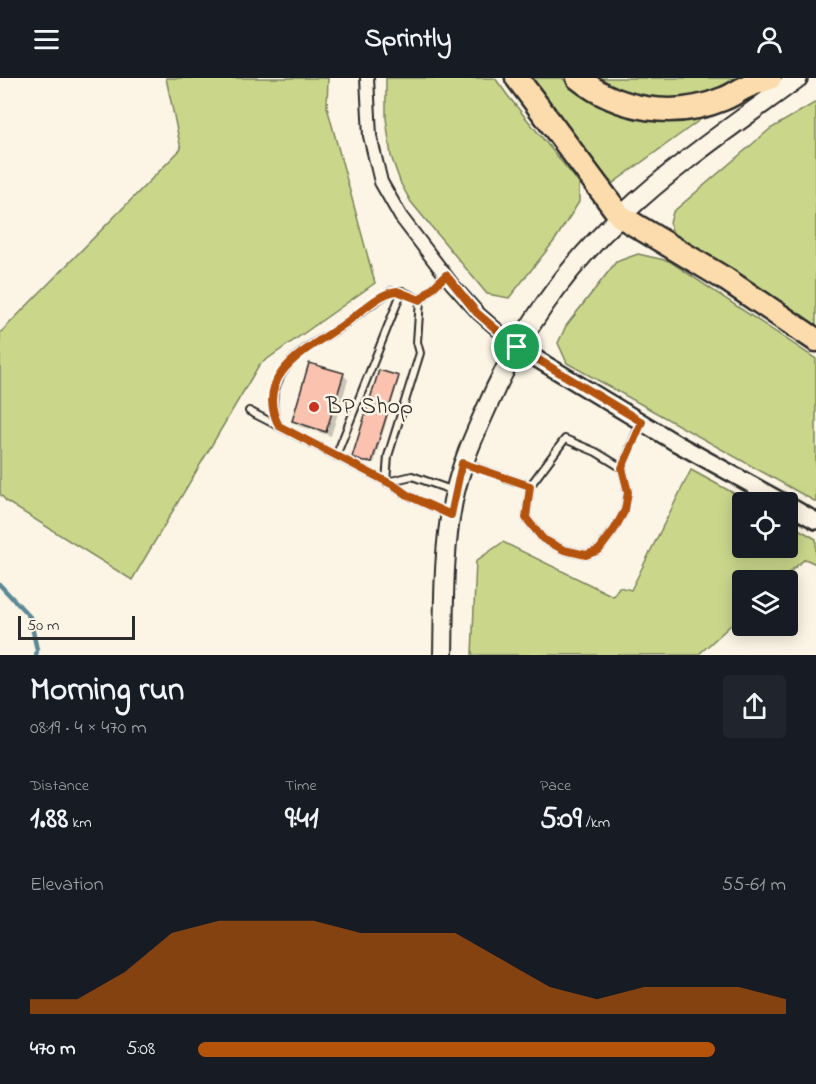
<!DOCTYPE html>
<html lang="en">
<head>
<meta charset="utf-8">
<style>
  :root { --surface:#171b24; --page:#20242c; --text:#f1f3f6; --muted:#9ea1a6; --accent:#b45309 }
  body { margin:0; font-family:"Indie Flower",sans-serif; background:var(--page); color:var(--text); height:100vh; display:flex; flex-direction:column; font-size:22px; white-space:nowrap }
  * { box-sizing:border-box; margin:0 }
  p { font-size:20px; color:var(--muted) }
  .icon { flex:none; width:33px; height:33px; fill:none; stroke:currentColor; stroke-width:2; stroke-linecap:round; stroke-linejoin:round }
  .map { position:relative; height:577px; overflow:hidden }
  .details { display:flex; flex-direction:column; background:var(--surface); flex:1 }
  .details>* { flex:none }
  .controls { position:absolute; left:732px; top:414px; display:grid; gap:12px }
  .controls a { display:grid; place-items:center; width:66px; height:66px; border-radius:6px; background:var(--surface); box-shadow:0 3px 15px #0003; font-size:30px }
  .scale { position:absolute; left:18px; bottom:15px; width:117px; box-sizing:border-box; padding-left:6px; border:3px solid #2b2b2b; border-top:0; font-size:16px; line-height:21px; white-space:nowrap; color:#2b2b2b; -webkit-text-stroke:4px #fcf5e5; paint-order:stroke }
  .pin { position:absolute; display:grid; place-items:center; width:51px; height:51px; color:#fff; margin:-26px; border:3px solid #fff; border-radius:50%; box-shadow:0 2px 6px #0007 }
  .round { display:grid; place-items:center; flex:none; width:63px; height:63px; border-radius:6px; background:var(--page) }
  .summary { display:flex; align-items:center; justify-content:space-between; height:102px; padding:0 30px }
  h1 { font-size:33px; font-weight:800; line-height:45px }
  .figures { display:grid; grid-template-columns:repeat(3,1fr); gap:9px; height:102px; padding:6px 30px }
  .figures div { display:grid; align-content:center }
  .figures b { font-size:30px; font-weight:800 }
  .figures small { font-size:16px; font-weight:400 }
  .figures p { font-size:16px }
  .chart { height:168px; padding:12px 30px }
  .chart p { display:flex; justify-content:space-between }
  .chart svg { width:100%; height:108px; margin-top:6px; fill:var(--accent); opacity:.7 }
  ul { padding:0 30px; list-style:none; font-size:20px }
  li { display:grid; grid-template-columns:96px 72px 1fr; align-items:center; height:45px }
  li i { height:15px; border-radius:8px; background:var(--accent) }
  header { display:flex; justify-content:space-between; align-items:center; height:78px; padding:0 30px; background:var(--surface); font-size:27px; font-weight:800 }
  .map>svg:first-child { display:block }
  .green { fill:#cad78b; stroke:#7a815b; stroke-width:1.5 }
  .shadow { fill:#0003 }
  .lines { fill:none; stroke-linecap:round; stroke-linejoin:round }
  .stream { stroke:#5c8896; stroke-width:4.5 }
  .building { fill:#fac2af; stroke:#2b2b2b; stroke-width:1.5 }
  .service-casing { stroke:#2b2b2b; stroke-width:10 }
  .minor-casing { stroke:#2b2b2b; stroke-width:16 }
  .tertiary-casing { stroke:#2b2b2b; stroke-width:20 }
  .secondary-casing { stroke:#2b2b2b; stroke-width:22 }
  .motorway-casing { stroke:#2b2b2b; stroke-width:27 }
  .service { stroke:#fcf5e5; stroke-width:6 }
  .minor { stroke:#fcf5e5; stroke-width:12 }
  .tertiary { stroke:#fcf5e5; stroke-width:15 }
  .secondary { stroke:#fcf5e5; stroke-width:18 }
  .motorway { stroke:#fcdcac; stroke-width:22 }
  .route-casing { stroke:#fff; stroke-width:12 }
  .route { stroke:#b45309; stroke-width:8 }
  .poi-dot { fill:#c8321e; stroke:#fcf5e5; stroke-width:2 }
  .labels { text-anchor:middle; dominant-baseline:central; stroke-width:5; stroke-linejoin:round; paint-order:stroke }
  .poi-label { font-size:24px; fill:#2b2b2b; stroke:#fcf5e5; text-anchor:start }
</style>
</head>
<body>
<header><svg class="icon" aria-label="menu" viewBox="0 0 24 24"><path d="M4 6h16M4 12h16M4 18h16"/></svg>Sprintly<svg class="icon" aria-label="person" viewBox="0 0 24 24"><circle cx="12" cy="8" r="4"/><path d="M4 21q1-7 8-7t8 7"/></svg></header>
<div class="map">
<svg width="816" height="577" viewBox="0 0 816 577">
  <rect width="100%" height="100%" fill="#fcf5e5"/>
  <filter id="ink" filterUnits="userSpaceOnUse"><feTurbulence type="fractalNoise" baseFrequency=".0167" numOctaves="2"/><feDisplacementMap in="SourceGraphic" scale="12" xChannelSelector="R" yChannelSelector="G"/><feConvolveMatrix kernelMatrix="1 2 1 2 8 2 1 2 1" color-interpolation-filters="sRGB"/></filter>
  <g filter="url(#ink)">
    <g class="green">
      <path d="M 166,0 L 328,0 L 327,29 L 375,205 L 259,287 L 132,502 L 7,424 L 0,416 L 0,255 L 181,71 Z"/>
      <path d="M 386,0 L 495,0 L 508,18 L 579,105 L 579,124 L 555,162 L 509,220 L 487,216 L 411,124 L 401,106 L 391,78 L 386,40 Z"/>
      <path d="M 529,0 L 562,0 C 582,20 610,36 639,41 C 658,44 684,40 704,39 L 613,105 L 604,99 Z"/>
      <path d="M 594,0 L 743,0 L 720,13 L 677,25 L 615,12 Z"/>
      <path d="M 816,24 L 816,251 L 673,156 L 670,145 L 673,134 L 770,51 Z"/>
      <path d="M 638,176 L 669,183 L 816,281 L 816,424 L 567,285 L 558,265 L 566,248 L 616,184 Z"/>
      <path d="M 691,392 L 750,424 L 742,424 L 742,470 L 788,470 L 788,445 L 816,461 L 816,486 L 805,481 L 780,502 L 742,502 L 742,537 L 698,577 L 472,577 L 476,483 L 503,464 L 613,518 L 619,509 L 631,512 Z"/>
    </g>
    <g class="shadow">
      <path d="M 343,296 L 348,302 L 331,358 L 299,348 L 293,343 Z"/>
      <path d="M 398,299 L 399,301 L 374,385 L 366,385 L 356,380 Z"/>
    </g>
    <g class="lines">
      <path class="stream" d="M 0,507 L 30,539 L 37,572 L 36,577"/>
    </g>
    <g class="building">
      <path d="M 309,285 L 344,295 L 326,354 L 292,343 Z"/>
      <path d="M 379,292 L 399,298 L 372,384 L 363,384 L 352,379 Z"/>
    </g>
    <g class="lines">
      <g class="service-casing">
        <g id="service">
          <path d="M 249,333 L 395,408 L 409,418 L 448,436"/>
          <path d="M 279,348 C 264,319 280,290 304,272 C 315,263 328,258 339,250 C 357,238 373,223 392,213 L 402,213 L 420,222"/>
          <path d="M 336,378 L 402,213"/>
          <path d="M 466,386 L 530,408 L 565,361 L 596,374 L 622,390 L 641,344"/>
          <path d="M 386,404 L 388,378 L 420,275 L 417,264 L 420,222 L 445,198"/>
          <path d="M 387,404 L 412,398 L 454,413"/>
          <path d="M 530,408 L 526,440 L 543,461 L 564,472 L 586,477 L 599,472 L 614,452 L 625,432 L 628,414 L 622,390"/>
        </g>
      </g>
      <g class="minor-casing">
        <path id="minor" d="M 367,0 L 370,58 L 381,104 L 401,139 L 452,206 L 478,235 L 517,269"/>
      </g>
      <g class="tertiary-casing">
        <g id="tertiary">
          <path d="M 517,269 L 676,365 L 783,424"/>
          <path d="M 788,427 L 816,443"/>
        </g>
      </g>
      <g class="secondary-casing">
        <path id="secondary" d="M 443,577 C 444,526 443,473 453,423 C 460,389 473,360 487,329 C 518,258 565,190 622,137 C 676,86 738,44 798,0"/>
      </g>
      <g class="motorway-casing">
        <g id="motorway">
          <path d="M 517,0 L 620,138 L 727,202 L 816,262"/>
          <path d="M 578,0 C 619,33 675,41 723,21 C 732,18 739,12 748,8 C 755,5 763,3 770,0"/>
        </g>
      </g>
      <use href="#service" class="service"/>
      <use href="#minor" class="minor"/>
      <use href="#tertiary" class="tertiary"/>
      <use href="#secondary" class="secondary"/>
      <use href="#motorway" class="motorway"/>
    </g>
  </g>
  <g class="lines" filter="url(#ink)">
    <g class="route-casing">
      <path id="route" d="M 446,197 L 477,235 L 517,269 L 642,344 L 622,390 L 628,414 L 625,432 L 614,452 L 599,472 L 586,477 L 564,472 L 543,461 L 526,440 L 530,408 L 462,385 L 451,437 L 409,418 L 395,408 L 279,348 C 251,294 313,269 347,244 C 361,234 379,215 397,213 L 420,222 Z"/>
    </g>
    <use href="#route" class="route"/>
  </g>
  <circle class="poi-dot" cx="314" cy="329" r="6"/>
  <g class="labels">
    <g class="poi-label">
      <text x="326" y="329">BP Shop</text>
    </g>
  </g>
</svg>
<div class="controls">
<a><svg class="icon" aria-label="locate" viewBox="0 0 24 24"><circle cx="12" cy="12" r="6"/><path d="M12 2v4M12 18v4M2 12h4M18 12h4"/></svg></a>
<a><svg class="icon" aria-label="layers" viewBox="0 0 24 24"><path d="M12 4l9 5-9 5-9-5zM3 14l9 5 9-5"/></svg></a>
</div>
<div class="scale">50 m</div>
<div class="pin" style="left:517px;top:269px;background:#1e9e55"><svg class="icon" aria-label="arrive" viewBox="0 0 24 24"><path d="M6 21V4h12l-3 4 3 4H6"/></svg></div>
</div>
<section class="details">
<div class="summary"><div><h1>Morning run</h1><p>08:19 · 4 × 470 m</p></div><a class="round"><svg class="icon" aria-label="share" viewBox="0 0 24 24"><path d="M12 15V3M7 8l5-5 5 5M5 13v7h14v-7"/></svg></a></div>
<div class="figures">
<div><p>Distance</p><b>1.88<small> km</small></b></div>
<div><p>Time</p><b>9:41</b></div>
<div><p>Pace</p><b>5:09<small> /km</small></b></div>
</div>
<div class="chart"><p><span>Elevation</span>55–61 m</p>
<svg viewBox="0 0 160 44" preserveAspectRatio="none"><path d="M0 44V38L10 38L20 27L30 11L40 6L50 6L60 6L70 11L80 11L90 11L100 22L110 33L120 38L130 33L140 33L150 33L160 38V44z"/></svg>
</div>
<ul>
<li><b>470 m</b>5:08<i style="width:88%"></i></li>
</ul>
</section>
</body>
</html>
